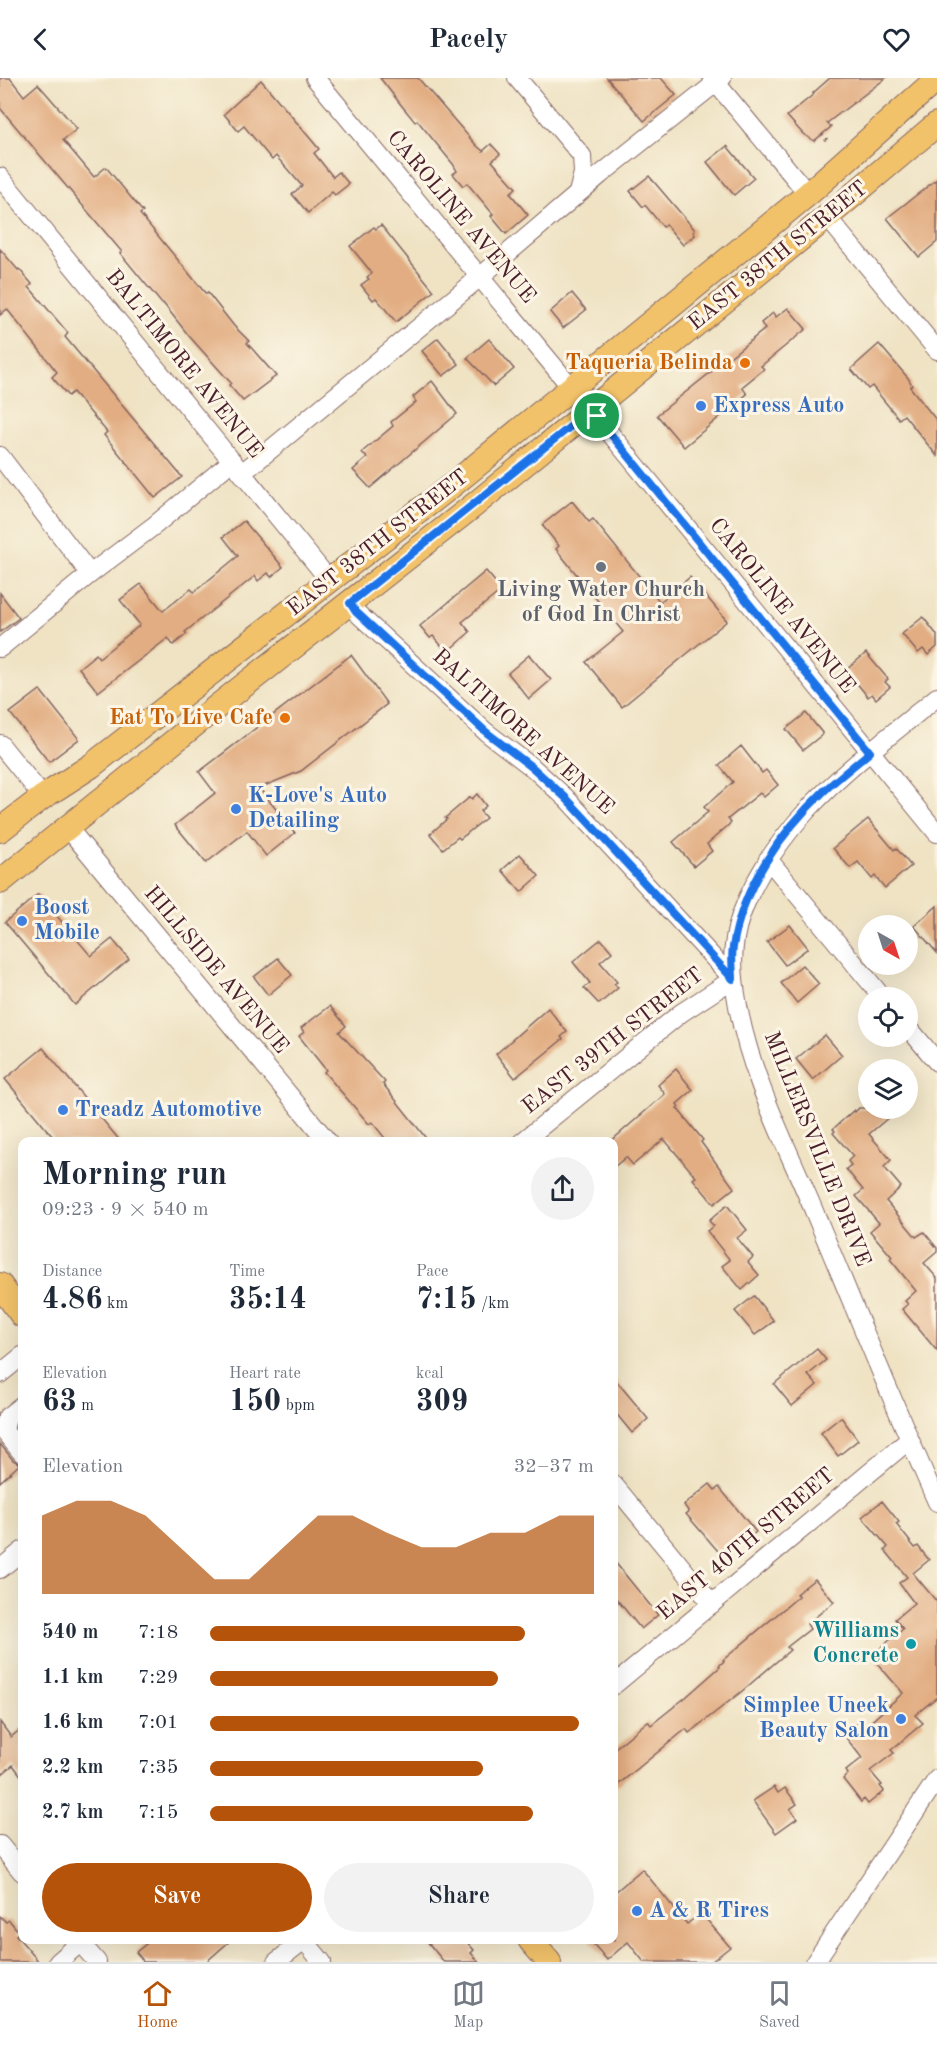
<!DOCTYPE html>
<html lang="en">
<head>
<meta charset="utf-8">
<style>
  :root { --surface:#fff; --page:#f2f2f3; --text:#1f2937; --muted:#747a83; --line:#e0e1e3; --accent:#b45309 }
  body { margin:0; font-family:"Old Standard TT",serif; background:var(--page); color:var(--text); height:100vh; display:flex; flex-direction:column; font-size:22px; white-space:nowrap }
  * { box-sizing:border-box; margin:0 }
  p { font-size:20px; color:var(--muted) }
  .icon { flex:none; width:33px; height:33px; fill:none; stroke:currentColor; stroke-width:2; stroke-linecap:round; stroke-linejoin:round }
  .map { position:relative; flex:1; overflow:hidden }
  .sheet { position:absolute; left:18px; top:1059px; width:600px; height:807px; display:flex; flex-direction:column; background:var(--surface); border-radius:12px; box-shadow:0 6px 24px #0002 }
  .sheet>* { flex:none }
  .needle { width:39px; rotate:141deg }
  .buttons { position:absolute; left:858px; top:837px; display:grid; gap:12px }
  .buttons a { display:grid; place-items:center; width:60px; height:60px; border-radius:50%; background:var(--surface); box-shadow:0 6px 24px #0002; font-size:30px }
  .pin { position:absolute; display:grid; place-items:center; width:51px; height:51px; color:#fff; margin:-26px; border:3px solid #fff; border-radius:50%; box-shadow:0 2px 6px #0007 }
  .round { display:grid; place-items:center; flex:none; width:63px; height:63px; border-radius:32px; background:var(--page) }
  .head { display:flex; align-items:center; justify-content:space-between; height:102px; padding:0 24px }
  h1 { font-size:33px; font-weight:800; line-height:45px }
  .stats { display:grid; grid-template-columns:repeat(3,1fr); gap:9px; height:102px; padding:6px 24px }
  .stats div { display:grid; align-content:center }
  .stats b { font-size:30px; font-weight:800 }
  .stats small { font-size:16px; font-weight:400 }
  .stats p { font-size:16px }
  .chart { height:168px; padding:12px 24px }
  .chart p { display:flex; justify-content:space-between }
  .chart svg { width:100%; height:108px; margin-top:6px; fill:var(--accent); opacity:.7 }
  .action { display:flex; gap:12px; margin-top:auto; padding:12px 24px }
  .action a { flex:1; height:69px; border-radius:36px; background:var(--accent); color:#fff; font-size:24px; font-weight:800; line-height:69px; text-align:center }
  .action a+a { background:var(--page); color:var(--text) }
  ul { padding:0 24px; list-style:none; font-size:20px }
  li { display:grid; grid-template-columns:96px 72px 1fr; align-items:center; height:45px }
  li i { height:15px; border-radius:8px; background:var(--accent) }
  header { display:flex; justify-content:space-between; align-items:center; height:78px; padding:0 24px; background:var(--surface); font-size:27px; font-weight:800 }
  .menu { display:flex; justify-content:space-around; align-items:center; height:84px; border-top:2px solid var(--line); background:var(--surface); font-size:16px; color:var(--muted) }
  .menu a { display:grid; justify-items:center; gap:3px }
  .menu .on { color:var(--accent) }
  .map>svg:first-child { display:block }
  .building { fill:#e2ad82 }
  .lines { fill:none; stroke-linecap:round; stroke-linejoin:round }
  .minor-tunnel { stroke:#cebca5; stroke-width:18; stroke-dasharray:18 9; stroke-linecap:butt }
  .minor-casing { stroke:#846461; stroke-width:20 }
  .major-casing { stroke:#846461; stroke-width:26 }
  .path { stroke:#846461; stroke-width:4; stroke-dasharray:1.5 4.5; stroke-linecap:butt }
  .minor { stroke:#fff; stroke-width:18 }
  .major { stroke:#f2c26a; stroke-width:24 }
  .route-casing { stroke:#fff; stroke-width:12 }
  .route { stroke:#1a73e8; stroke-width:8 }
  .food-dot { fill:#e8710a; stroke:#fcf5e5; stroke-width:2 }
  .shop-dot { fill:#3f7fe0; stroke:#fcf5e5; stroke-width:2 }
  .worship-dot { fill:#6b7280; stroke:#fcf5e5; stroke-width:2 }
  .culture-dot { fill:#0f9aa8; stroke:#fcf5e5; stroke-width:2 }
  .labels { text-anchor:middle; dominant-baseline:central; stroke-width:6; stroke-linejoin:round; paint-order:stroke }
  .street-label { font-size:22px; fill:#4a1f2b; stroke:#fcf5e5 }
  .food-label { font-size:22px; font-weight:bold; fill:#c56008; stroke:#fcf5e5; text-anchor:end }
  .shop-label { font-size:22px; font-weight:bold; fill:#366cbe; stroke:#fcf5e5; text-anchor:start }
  .worship-label { font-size:22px; font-weight:bold; fill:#5b616d; stroke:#fcf5e5 }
  .culture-label { font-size:22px; font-weight:bold; fill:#0d838f; stroke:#fcf5e5; text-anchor:end }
</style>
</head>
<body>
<header><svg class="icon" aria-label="back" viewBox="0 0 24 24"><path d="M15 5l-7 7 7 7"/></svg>Pacely<svg class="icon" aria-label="heart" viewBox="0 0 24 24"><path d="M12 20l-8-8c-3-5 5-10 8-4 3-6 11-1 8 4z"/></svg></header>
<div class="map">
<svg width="937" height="1884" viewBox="0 0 937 1884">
  <rect width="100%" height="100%" fill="#fcf5e5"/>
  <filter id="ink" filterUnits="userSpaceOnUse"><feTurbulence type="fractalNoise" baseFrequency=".0167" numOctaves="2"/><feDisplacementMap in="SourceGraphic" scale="12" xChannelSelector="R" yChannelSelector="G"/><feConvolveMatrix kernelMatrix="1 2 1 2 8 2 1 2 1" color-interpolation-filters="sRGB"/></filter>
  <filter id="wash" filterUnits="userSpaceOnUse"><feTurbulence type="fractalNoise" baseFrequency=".008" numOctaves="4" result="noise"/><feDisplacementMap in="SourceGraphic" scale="24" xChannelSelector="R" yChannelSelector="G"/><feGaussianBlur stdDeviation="1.35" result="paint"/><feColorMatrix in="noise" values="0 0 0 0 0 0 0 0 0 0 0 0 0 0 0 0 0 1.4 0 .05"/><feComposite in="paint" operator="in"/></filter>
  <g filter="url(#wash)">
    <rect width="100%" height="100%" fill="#efe3c4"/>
    <g id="blocks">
      <g class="building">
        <path d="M 0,0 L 10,0 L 24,18 L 38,6 L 77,51 L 63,62 L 94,99 L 106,89 L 143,134 L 140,136 L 206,216 L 208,215 L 234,248 L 249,263 L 247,265 L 276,298 L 243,323 L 229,307 L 231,305 L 189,258 L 163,225 L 162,226 L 120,175 L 122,174 L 0,30 Z"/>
        <path d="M 380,0 L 418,0 L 476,67 L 483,73 L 491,66 L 500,76 L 492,83 L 516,110 L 510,115 L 528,137 L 506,156 L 491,138 L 493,136 L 467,105 L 463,108 L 453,96 L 457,93 L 453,86 L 417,42 L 415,44 L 402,28 Z"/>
        <path d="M 607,0 L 661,0 L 676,17 L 644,43 Z"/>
        <path d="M 830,0 L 886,0 L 827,45 L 831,49 L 814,63 L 803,56 L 787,38 L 814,16 L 813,15 Z"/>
        <path d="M 261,2 L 319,71 L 314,75 L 333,99 L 339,94 L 349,106 L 335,117 L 332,114 L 308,135 L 292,116 L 302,108 L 276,78 L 272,82 L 244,48 L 238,53 L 224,36 Z"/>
        <path d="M 727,68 L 754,100 L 734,117 L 707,84 Z"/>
        <path d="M 649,98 L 695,152 L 693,154 L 695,157 L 683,167 L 666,147 L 663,149 L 645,127 L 643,129 L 630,113 Z"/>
        <path d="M 937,101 L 937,164 L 919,179 L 887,140 Z"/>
        <path d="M 381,147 L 434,213 L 396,244 L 376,220 L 373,222 L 361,207 L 369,201 L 367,199 L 372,195 L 350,168 L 374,149 L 376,151 Z"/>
        <path d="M 0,171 L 18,192 L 19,191 L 32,206 L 29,209 L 68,255 L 65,259 L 182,399 L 155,420 L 104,357 L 107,354 L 73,314 L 68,318 L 52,299 L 57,294 L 7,231 L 0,237 Z"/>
        <path d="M 572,215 L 586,232 L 563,250 L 550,234 Z"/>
        <path d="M 788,230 L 806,251 L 761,288 L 764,291 L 742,309 L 747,316 L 684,369 L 657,337 L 765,251 L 761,245 L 773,235 L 776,239 Z"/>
        <path d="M 438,260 L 459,286 L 443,298 L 422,273 Z"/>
        <path d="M 489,261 L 514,291 L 494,308 L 467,280 Z"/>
        <path d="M 879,266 L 908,300 L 912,307 L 910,309 L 937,343 L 937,378 L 904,337 L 899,341 L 872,308 L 868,311 L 851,291 Z"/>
        <path d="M 432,303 L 457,336 L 370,410 L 353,392 L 367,380 L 362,374 L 393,348 L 391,344 L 416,324 L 413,319 Z"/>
        <path d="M 572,423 L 589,444 L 593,441 L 660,524 L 690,499 L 727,543 L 622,629 L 586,584 L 623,554 L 556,471 L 559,468 L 542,447 Z"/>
        <path d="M 244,443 L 283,489 L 271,499 L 268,495 L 258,503 L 255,498 L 185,554 L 187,556 L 173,567 L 168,560 L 98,614 L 79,590 L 96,576 L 99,580 L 140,547 L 120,522 L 141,506 L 163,533 L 191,511 L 194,514 L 238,478 L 223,459 Z"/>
        <path d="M 486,493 L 502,512 L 462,544 L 470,554 L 447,574 L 433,558 L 430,560 L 420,548 Z"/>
        <path d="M 0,515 L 19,540 L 0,554 Z"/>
        <path d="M 923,539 L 937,557 L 937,569 L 928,577 L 923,571 L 918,575 L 902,556 Z"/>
        <path d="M 866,575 L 888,601 L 885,604 L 890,609 L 876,621 L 872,616 L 868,619 L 846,592 Z"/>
        <path d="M 351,577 L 387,626 L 301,693 L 259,710 L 295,755 L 266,778 L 247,753 L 206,785 L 175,747 L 215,715 L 199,694 Z"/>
        <path d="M 529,577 L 551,602 L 529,621 L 508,595 Z"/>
        <path d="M 40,612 L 79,661 L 49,684 L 10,635 Z"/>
        <path d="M 806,635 L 823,656 L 803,672 L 786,651 Z"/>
        <path d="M 741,668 L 762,695 L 766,692 L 778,707 L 764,719 L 760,715 L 728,741 L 731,745 L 707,766 L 712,773 L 694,788 L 673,764 L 708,734 L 704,729 L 733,704 L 719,687 Z"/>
        <path d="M 477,716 L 486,728 L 480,733 L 486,740 L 460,761 L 458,759 L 443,771 L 430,756 L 447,741 L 445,740 L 470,719 L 472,721 Z"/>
        <path d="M 868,741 L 894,772 L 896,770 L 911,788 L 885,810 L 875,798 L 872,801 L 858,784 L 850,790 L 833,770 Z"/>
        <path d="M 520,776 L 539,798 L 521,814 L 502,792 Z"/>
        <path d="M 38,816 L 91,878 L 112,861 L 129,881 L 75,927 L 5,844 Z"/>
        <path d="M 937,828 L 937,875 L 914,848 Z"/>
        <path d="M 790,847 L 808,870 L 785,887 L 767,864 Z"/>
        <path d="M 601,861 L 612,874 L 600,884 L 617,904 L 614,906 L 618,910 L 599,926 L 584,910 L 590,905 L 573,884 Z"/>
        <path d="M 278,880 L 292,897 L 268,917 L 254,899 Z"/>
        <path d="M 802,887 L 819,906 L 797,925 L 781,905 Z"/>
        <path d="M 330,928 L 346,948 L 339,954 L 385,1004 L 383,1006 L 429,1064 L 388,1064 L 372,1044 L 369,1046 L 324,994 L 326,992 L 299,958 L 304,954 L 301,950 Z"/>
        <path d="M 548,930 L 567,954 L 561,959 L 563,961 L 515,1000 L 496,976 Z"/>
        <path d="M 825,957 L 842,977 L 813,1002 L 796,981 Z"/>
        <path d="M 43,970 L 121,1064 L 57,1064 L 5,1001 Z"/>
        <path d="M 676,991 L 693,1012 L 677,1026 L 679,1029 L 677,1030 L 703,1062 L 701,1064 L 734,1110 L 714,1126 L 693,1101 L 696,1099 L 664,1061 L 633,1087 L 626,1079 L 614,1089 L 614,1064 L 610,1064 L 665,1016 L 658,1007 Z"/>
        <path d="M 859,1030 L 881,1030 L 889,1039 L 869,1056 L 891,1082 L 884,1089 L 901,1109 L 886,1123 L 916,1159 L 924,1154 L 937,1170 L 937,1174 L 924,1185 L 937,1200 L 937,1273 L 902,1231 L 908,1226 L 905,1223 L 916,1213 L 890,1181 L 892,1179 L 870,1153 L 879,1145 L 856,1118 L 863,1112 L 846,1091 L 851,1087 L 848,1083 L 853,1078 L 833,1055 L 835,1053 L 833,1051 L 854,1032 L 855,1034 Z"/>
        <path d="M 727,1127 L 747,1152 L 737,1160 L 753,1179 L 748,1184 L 759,1197 L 742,1212 L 722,1188 L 730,1182 L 707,1153 L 714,1148 L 709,1143 Z"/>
        <path d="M 754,1218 L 774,1243 L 755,1257 L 735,1233 Z"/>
        <path d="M 817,1271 L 826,1282 L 808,1297 L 817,1307 L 792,1328 L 774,1306 Z"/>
        <path d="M 614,1300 L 648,1341 L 632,1355 L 614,1333 Z"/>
        <path d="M 841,1339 L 858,1362 L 838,1378 L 821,1355 Z"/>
        <path d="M 0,1366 L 13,1382 L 20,1386 L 0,1404 Z"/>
        <path d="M 710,1406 L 715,1412 L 719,1409 L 756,1454 L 724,1480 L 686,1436 L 689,1434 L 684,1427 Z"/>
        <path d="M 882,1423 L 899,1444 L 896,1446 L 915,1470 L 918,1468 L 929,1482 L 913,1495 L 937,1524 L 937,1619 L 915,1637 L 923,1645 L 891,1672 L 894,1675 L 870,1693 L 882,1707 L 880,1708 L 884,1713 L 868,1726 L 864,1721 L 861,1724 L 843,1701 L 848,1696 L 846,1693 L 862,1680 L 843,1656 L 862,1642 L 866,1648 L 903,1615 L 871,1578 L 903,1551 L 895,1541 L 914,1525 L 899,1505 L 907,1499 L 885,1472 L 888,1469 L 862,1439 Z"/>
        <path d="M 614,1483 L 658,1537 L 641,1551 L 614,1518 Z"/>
        <path d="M 815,1501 L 834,1524 L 807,1546 L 810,1551 L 787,1569 L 790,1572 L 741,1614 L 689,1655 L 686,1651 L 614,1710 L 614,1671 L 648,1643 L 651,1647 L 686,1619 L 720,1589 L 719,1588 L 724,1583 L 723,1582 L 799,1518 L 796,1516 Z"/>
        <path d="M 0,1644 L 11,1659 L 22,1650 L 22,1699 L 13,1687 L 0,1698 Z"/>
        <path d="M 774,1709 L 778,1715 L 785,1710 L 797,1726 L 790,1731 L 797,1740 L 776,1755 L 753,1723 Z"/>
        <path d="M 642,1791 L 687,1846 L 701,1835 L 730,1869 L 711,1884 L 644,1884 L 628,1864 L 607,1882 L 590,1862 L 614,1862 L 614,1815 Z"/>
        <path d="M 0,1838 L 6,1844 L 9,1842 L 19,1854 L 16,1857 L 39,1884 L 0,1884 Z"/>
        <path d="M 151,1862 L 231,1862 L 206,1884 L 144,1884 L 136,1874 Z"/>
        <path d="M 426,1862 L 465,1862 L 474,1872 L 471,1875 L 479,1884 L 444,1884 Z"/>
      </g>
    </g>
  </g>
  <g filter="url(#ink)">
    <use href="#blocks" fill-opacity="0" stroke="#846461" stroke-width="1.5"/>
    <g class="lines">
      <path class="minor-tunnel" d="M 15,1348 L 22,1357"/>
      <g class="minor-casing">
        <g id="minor">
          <path d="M 315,0 L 571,309"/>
          <path d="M 517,0 L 582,78 L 583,95 L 578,115"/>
          <path d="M 712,0 L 808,116"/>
          <path d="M 0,99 L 330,503"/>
          <path d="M 827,139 L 937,272"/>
          <path d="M 591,332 L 937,755"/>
          <path d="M 0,378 L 90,496"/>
          <path d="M 242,395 L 468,209 L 600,97 L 722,0"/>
          <path d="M 350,525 L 356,534 L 486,654 L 533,690 L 566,720 L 733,901 L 681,935 L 522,1064"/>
          <path d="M 0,570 L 90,496 L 155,447 L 232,383"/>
          <path d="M 937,619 C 860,683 777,739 741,837 C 730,868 732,896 738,928 C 751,1000 786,1066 814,1133 C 855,1230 894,1328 937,1424"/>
          <path d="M 0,666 L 43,719"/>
          <path d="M 68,750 L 328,1064"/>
          <path d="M 768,781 L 883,920"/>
          <path d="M 908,949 L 937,984"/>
          <path d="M 0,1296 L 22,1278"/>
          <path d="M 22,1327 L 7,1339 L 4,1353 L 22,1375"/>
          <path d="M 614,1407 L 712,1526"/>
          <path d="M 0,1491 L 22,1473"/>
          <path d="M 614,1607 L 909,1362"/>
          <path d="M 0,1767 L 22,1794"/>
          <path d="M 78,1862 L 97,1884"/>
          <path d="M 304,1862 L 322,1884"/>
          <path d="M 58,1884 L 81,1864"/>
          <path d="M 276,1884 L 304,1862"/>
          <path d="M 815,1884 L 937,1701"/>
        </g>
      </g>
      <g class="major-casing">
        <g id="major">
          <path d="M 0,752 L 43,719 L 91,688 L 450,409 L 808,116 L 937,1"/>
          <path d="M 0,804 L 214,631 L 473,428 L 827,139 L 937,46"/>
          <path d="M 0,1207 L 22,1237"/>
          <path d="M 530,1862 L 549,1884"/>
        </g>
      </g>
      <path class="path" d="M 822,56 L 828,64"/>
      <use href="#minor" class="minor"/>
      <use href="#major" class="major"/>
    </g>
  </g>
  <g class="lines" filter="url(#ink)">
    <g class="route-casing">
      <path id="route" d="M 591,332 L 870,674 C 855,687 839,699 824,713 C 781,754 742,809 733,869 C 731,880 733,891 733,901 L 566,720 L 533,690 L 486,654 L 356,534 L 350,525 Z"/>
    </g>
    <use href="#route" class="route"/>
  </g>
  <g class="food-dot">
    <circle cx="745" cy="285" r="6"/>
    <circle cx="285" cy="640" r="6"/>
  </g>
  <g class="shop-dot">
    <circle cx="701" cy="328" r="6"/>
    <circle cx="236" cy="731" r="6"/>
    <circle cx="22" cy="843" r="6"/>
    <circle cx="63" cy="1032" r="6"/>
    <circle cx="901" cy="1641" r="6"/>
    <circle cx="637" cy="1833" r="6"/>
  </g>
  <circle class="worship-dot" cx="601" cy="489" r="6"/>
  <circle class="culture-dot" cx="911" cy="1566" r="6"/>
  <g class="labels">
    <g class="street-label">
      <text transform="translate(461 139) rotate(50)">CAROLINE AVENUE</text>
      <text transform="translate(778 178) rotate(-39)">EAST 38TH STREET</text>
      <text transform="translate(184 286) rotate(51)">BALTIMORE AVENUE</text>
      <text transform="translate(378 465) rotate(-38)">EAST 38TH STREET</text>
      <text transform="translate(782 528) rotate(51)">CAROLINE AVENUE</text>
      <text transform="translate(523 654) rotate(42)">BALTIMORE AVENUE</text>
      <text transform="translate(216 892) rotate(50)">HILLSIDE AVENUE</text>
      <text transform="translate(613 963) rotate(-38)">EAST 39TH STREET</text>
      <text transform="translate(817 1071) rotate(68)">MILLERSVILLE DRIVE</text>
      <text transform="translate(746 1466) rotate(-40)">EAST 40TH STREET</text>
    </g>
    <g class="food-label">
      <text x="733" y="285">Taqueria Belinda</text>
      <text x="273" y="640">Eat To Live Cafe</text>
    </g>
    <g class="shop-label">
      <text x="713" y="328">Express Auto</text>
      <text x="248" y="718">K-Love's Auto<tspan x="248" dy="25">Detailing</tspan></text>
      <text x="34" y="830">Boost<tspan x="34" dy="25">Mobile</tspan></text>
      <text x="75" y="1032">Treadz Automotive</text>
      <text x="889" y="1628" text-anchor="end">Simplee Uneek<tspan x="889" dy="25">Beauty Salon</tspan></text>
      <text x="649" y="1833">A &amp; R Tires</text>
    </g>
    <g class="worship-label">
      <text x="601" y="512">Living Water Church<tspan x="601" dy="25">of God In Christ</tspan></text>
    </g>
    <g class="culture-label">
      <text x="899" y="1553">Williams<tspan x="899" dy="25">Concrete</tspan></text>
    </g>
  </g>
</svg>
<div class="buttons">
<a><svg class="needle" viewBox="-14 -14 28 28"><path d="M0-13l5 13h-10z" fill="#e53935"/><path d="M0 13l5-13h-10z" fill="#747a83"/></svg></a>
<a><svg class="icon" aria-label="locate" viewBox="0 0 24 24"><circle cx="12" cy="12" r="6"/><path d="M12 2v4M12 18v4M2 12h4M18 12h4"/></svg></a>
<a><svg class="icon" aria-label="layers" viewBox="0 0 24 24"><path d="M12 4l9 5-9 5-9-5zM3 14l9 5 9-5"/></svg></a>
</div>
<div class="pin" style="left:597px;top:338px;background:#1e9e55"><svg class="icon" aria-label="arrive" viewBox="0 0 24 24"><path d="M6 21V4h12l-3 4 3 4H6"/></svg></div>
<section class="sheet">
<div class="head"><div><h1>Morning run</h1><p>09:23 · 9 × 540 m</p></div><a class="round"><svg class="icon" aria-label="share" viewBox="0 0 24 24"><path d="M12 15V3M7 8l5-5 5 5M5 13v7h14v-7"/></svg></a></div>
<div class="stats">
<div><p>Distance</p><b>4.86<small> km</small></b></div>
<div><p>Time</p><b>35:14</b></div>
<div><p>Pace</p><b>7:15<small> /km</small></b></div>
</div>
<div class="stats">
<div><p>Elevation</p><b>63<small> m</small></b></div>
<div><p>Heart rate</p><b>150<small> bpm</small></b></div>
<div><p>kcal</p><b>309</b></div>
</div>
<div class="chart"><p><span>Elevation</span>32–37 m</p>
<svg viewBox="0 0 160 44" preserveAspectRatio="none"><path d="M0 44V12L10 6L20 6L30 12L40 25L50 38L60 38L70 25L80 12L90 12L100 19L110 25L120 25L130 19L140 19L150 12L160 12V44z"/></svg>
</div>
<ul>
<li><b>540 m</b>7:18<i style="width:82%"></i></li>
<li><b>1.1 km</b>7:29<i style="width:75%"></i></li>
<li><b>1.6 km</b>7:01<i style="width:96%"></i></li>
<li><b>2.2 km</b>7:35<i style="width:71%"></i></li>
<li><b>2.7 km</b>7:15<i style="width:84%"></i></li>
</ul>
<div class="action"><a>Save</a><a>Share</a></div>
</section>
</div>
<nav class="menu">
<a class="on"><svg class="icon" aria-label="home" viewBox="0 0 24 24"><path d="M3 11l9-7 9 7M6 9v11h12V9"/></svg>Home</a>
<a><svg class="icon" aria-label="map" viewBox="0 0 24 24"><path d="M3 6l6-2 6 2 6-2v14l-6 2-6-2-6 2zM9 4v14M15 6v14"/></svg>Map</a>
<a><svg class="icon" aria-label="saved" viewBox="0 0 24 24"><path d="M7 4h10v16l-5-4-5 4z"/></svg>Saved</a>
</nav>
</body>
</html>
